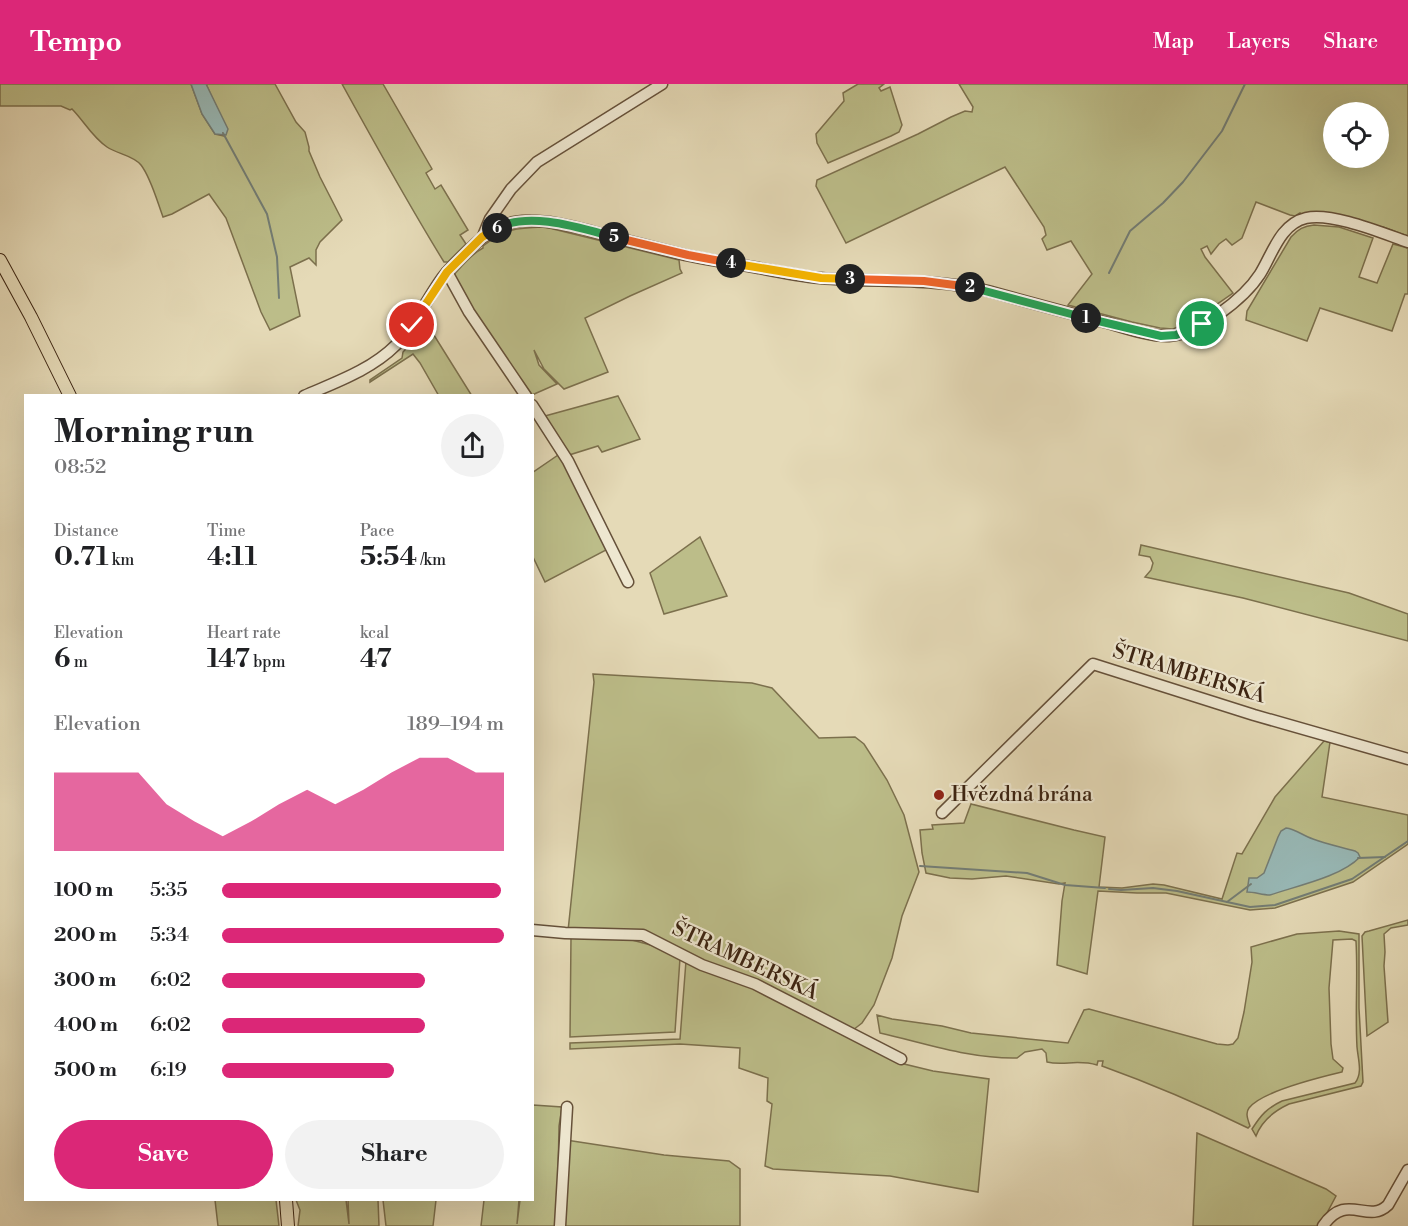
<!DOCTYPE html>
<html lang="en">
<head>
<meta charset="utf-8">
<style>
  :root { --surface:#fff; --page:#f2f2f2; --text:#202124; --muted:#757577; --accent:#db2777 }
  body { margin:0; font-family:"Libre Bodoni",serif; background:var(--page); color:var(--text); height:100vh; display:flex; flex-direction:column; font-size:22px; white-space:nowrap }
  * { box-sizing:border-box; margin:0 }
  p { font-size:20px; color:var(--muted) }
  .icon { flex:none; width:33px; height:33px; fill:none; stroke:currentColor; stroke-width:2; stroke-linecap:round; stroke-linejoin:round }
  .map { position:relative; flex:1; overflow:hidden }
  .side { position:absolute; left:24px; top:310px; width:510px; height:807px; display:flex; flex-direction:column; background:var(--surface); border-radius:0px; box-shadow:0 6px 24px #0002 }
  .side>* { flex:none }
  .buttons { position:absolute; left:1323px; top:18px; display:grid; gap:12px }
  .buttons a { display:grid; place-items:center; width:66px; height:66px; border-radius:50%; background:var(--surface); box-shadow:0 6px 24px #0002; font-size:30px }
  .pin { position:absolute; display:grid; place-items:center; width:51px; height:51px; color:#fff; margin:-26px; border:3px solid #fff; border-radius:50%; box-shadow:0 2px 6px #0007 }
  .km { position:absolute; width:30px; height:30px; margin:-15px; border-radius:50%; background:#222; color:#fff; font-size:16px; line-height:30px; text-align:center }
  .round { display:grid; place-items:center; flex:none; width:63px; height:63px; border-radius:32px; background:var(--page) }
  .overview { display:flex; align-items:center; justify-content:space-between; height:102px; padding:0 30px }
  h1 { font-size:33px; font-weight:800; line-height:45px }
  .stats { display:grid; grid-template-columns:repeat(3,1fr); gap:9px; height:102px; padding:6px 30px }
  .stats div { display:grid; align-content:center }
  .stats b { font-size:26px; font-weight:800 }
  .stats small { font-size:16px; font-weight:400 }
  .stats p { font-size:16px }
  .chart { height:168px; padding:12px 30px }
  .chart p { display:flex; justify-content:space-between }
  .chart svg { width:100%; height:108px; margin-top:6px; fill:var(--accent); opacity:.7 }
  .button { display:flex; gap:12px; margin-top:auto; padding:12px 30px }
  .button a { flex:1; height:69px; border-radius:36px; background:var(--accent); color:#fff; font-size:24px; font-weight:800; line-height:69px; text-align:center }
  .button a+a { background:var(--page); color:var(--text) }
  ul { padding:0 30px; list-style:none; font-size:20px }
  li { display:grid; grid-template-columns:96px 72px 1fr; align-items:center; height:45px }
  li i { height:15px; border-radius:8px; background:var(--accent) }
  header { display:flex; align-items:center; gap:36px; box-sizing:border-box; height:84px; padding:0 30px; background:var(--accent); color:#fff }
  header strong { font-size:28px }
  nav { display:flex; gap:33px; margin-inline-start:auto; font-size:21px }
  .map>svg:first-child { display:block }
  .green { fill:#bcbd89; stroke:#7c704d; stroke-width:1.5; fill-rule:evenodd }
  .water { fill:#98b9b7; stroke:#737d75; stroke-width:1.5 }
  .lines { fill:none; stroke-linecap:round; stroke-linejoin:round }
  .stream { stroke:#737d75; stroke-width:2 }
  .minor-casing { stroke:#66513a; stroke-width:13 }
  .major-casing { stroke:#3b2311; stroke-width:14 }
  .minor { stroke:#eee7d0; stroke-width:10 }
  .major { stroke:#e5dab7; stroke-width:12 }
  .split-1-casing { stroke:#fff; stroke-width:12 }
  .split-2-casing { stroke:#fff; stroke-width:12 }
  .split-3-casing { stroke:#fff; stroke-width:12 }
  .split-4-casing { stroke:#fff; stroke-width:12 }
  .split-5-casing { stroke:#fff; stroke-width:12 }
  .split-6-casing { stroke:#fff; stroke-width:12 }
  .split-7-casing { stroke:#fff; stroke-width:12 }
  .split-1 { stroke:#22a559; stroke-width:8 }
  .split-2 { stroke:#22a559; stroke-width:8 }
  .split-3 { stroke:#f0652b; stroke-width:8 }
  .split-4 { stroke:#f5b400; stroke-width:8 }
  .split-5 { stroke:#f0652b; stroke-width:8 }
  .split-6 { stroke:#22a559; stroke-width:8 }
  .split-7 { stroke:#f5b400; stroke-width:8 }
  .poi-dot { fill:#8f2418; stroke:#eee7d0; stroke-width:2 }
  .labels { text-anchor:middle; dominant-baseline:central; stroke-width:4.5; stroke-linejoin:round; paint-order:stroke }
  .street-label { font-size:21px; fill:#3b2311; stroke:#eee7d0 }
  .poi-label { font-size:21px; fill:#3b2311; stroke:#eee7d0; text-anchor:start }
</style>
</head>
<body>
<header>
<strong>Tempo</strong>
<nav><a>Map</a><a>Layers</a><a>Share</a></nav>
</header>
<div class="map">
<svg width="1408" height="1142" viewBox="0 0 1408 1142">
  <rect width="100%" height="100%" fill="#e5dab7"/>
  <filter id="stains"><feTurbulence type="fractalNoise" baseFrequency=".00333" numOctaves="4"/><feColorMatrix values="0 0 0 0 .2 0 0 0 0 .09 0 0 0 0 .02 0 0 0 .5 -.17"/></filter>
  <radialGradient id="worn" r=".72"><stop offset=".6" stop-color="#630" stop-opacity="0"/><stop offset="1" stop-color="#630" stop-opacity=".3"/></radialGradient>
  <g class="green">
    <path d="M 0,0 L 191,0 L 202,30 L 215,50 L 224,52 L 215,20 L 206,0 L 275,0 L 296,38 L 305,48 L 309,63 L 309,67 L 320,93 L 342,136 L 320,158 L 316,166 L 316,181 L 309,174 L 290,183 L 300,232 L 270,246 L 261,228 L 226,134 L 209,110 L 172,130 L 163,133 C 157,117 151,94 141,81 C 133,71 117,70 107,63 C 92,53 84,37 72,25 L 70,26 L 61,22 L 0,22 Z"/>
    <path d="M 342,0 L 383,0 L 432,85 L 426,89 L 435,105 L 441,101 L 468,146 L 460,151 L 466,160 L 448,178 L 444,178 C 408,120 375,60 342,0 Z"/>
    <path d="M 858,0 L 884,0 L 879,4 L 881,7 L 890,3 L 902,41 L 899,48 L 891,52 L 828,79 L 817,59 L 816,50 L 844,17 L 843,9 Z"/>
    <path d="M 959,0 L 1408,0 L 1408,152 L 1383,143 L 1303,131 L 1300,129 L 1295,132 L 1290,131 L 1256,118 L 1242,154 L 1232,161 L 1226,155 L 1219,160 L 1211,170 L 1207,162 L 1201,165 L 1205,173 L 1233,209 L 1194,236 L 1173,245 L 1160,244 L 1132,238 L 1068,221 L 1092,190 L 1071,157 L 1047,166 L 1042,155 L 1046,151 L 1044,143 L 1005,83 L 846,159 L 816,102 L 817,96 L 918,50 L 951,33 L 965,27 L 972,28 L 973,23 ZM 1334,28 L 1378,28 L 1378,74 L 1334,74 Z"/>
    <path d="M 1314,141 L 1339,143 L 1373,154 L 1359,193 L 1377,199 L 1393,160 L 1408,164 L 1408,210 L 1405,210 L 1392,247 L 1320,224 L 1307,257 L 1246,236 L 1247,227 L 1291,153 C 1298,145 1304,142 1314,141 Z"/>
    <path d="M 545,143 L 679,176 L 680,185 L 682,189 L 630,212 L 585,234 L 608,288 L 564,305 L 544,285 L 534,266 L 539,281 L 557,300 L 532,311 L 481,241 L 453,192 C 462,182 471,170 483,164 L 483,162 C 506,144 517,144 545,143 Z"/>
    <path d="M 427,240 L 472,312 L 439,312 L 420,279 L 413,270 L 370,298 L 370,296 L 402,274 L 403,268 L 417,253 Z"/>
    <path d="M 618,312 L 640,355 L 602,368 L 598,362 L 569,371 L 545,332 Z"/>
    <path d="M 561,369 L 608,465 L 545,498 L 533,473 L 532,389 Z"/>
    <path d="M 700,453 L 727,512 L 664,530 L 650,489 Z"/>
    <path d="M 1141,461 L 1349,509 L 1408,530 L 1408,557 L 1243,514 L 1145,493 L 1151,486 L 1153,479 L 1150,473 L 1139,471 Z"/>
    <path d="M 593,590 L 752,599 L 772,604 L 819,654 L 855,653 L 864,660 L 887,696 L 904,731 L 919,788 L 902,832 L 892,874 L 874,921 L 862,939 L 853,946 L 704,879 L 645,848 L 568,847 L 594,598 Z"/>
    <path d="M 1324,657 L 1330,658 L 1322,713 L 1408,731 L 1408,760 L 1353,798 L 1275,824 L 1250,826 L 1166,809 L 1137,809 L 1098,807 L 1087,890 L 1057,881 L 1062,817 L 1065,799 L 1059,800 L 1006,792 L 972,795 L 950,794 L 926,789 L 922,769 L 920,746 L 933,745 L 932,741 L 964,739 L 971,720 L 1074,746 L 1105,753 L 1099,803 L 1122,804 L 1153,800 L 1164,801 L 1222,815 L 1237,769 L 1242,770 L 1275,713 Z"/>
    <path d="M 1408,836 L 1408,841 L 1391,844 L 1384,850 L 1385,868 L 1384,882 L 1388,938 L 1367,952 L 1362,852 L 1365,848 L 1369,847 Z"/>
    <path d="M 1339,847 L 1359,850 L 1359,924 L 1363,998 L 1361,1002 L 1289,1020 C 1274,1027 1262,1036 1256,1052 L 1252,1045 C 1261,1031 1267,1024 1282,1017 L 1355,999 C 1363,989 1358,975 1357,963 C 1355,928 1358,892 1356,857 L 1352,855 L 1333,856 L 1329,904 L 1331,960 L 1333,975 L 1343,984 L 1342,988 C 1321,993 1262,1007 1249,1024 C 1245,1029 1248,1036 1250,1042 L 1248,1044 C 1201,1021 1152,1000 1102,982 L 1103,977 L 1098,977 L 1097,981 C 1077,975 1064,982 1047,978 L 1046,969 L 1042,965 L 1025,968 L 1017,974 C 970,975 925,959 880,949 L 877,931 L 892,935 L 942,942 L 971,949 L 1068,959 L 1084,926 L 1089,925 L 1217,960 L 1228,961 L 1233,960 L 1238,954 L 1244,928 L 1252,878 L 1251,863 L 1297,850 Z"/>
    <path d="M 571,853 L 632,856 L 658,863 L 680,874 L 675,948 L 570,953 Z"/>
    <path d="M 686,877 L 738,896 L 900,979 L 933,987 L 989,995 L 978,1108 L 890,1092 L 773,1085 L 765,1082 L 772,1020 L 767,1017 L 768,994 L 739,984 L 740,964 L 680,960 L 570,965 L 570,959 L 680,955 Z"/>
    <path d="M 533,1021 L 562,1023 L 559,1042 L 557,1142 L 481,1142 L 484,1116 L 519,1116 L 517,1140 L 520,1116 L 532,1116 Z"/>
    <path d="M 1197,1049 L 1326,1105 L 1336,1112 L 1320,1142 L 1193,1142 Z"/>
    <path d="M 566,1056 L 664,1071 L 729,1077 L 740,1085 L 740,1142 L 563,1142 Z"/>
    <path d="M 215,1116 L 276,1116 L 279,1142 L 218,1142 Z"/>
    <path d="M 296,1116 L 346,1116 L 349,1140 L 348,1116 L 378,1116 L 379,1142 L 298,1142 L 300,1126 Z"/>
    <path d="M 383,1116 L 436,1116 L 433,1142 L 386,1142 Z"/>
  </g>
  <g class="water">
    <path d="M 191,0 L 206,0 L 228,45 L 226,51 L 215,50 L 202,30 Z"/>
    <path d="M 1286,744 C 1296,745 1303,752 1313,755 C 1326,760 1341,763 1355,767 L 1358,769 L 1360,773 C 1341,793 1296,802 1270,811 C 1262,811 1255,808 1247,808 L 1249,794 L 1257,794 L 1264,789 L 1278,753 L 1281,747 Z"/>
  </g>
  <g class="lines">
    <g class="stream">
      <path d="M 223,49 L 267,130 L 277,173 L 279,214"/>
      <path d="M 1109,189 L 1130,147 L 1163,119 L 1183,98 L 1222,47 L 1245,0"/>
      <path d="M 1358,774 L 1385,773"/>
      <path d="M 920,782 L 1027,789 L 1065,801 L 1105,804"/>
      <path d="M 1109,805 L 1121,806 L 1153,804 L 1177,807 L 1250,823 L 1275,821 L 1352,795 L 1408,757"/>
      <path d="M 1227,818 L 1251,800"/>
    </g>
    <g class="minor-casing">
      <g id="minor">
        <path d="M 483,152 L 490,135 L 511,105 L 537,78 L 662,0"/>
        <path d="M 447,188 L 469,228 L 526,312"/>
        <path d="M 304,312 C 336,298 371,286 396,261 C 415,242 426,216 442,194 C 450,183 462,173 472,163 C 484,151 498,141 515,138 C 545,133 583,145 613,153 C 637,159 661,165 685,171 C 709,176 734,180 759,184 C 779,188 800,192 820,194 C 876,199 932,193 988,207 C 1028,218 1068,229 1108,239 C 1125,244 1152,253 1169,252 C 1198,250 1244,215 1260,190 C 1272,171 1280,140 1306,134 C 1332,128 1382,149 1408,158"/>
        <path d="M 532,321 L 568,377 L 628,498"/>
        <path d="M 942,729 L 1093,580 L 1254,631 L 1408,675"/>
        <path d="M 532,846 L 565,849 L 643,851 L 702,881 L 755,900 L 901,975"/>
        <path d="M 560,1142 L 567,1023"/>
        <path d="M 1323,1142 C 1347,1107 1367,1141 1388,1121 L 1408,1086"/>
      </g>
    </g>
    <g class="major-casing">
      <g id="major">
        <path d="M 0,176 L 31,233 L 70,312"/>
        <path d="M 286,1116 L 288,1142"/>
      </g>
    </g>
    <use href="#minor" class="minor"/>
    <use href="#major" class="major"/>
  </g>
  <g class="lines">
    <g class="split-1-casing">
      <path id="split-1" d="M 1086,234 L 1161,252 L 1176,251 L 1202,240"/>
    </g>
    <g class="split-2-casing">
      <path id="split-2" d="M 970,203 L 1086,234"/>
    </g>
    <g class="split-3-casing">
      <path id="split-3" d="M 850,195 L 924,197 L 970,203"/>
    </g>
    <g class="split-4-casing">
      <path id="split-4" d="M 731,179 L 821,194 L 850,195"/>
    </g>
    <g class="split-5-casing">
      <path id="split-5" d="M 614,153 L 688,171 L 731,179"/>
    </g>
    <g class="split-6-casing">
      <path id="split-6" d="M 497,144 C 530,127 580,144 614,153"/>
    </g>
    <g class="split-7-casing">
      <path id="split-7" d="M 412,241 L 447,188 L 482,153 L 497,144"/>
    </g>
    <use href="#split-1" class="split-1"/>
    <use href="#split-2" class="split-2"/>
    <use href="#split-3" class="split-3"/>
    <use href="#split-4" class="split-4"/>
    <use href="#split-5" class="split-5"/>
    <use href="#split-6" class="split-6"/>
    <use href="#split-7" class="split-7"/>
  </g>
  <circle class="poi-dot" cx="939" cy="711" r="6"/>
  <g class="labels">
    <g class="street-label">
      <text transform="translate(1189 590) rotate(17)">ŠTRAMBERSKÁ</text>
      <text transform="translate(745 877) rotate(25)">ŠTRAMBERSKÁ</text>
    </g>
    <g class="poi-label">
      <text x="951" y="711">Hvězdná brána</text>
    </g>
  </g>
  <rect width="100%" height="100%" filter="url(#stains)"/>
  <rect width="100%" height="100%" fill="url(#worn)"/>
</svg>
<div class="buttons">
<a><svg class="icon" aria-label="locate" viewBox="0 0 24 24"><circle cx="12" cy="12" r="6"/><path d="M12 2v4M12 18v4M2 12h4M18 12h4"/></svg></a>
</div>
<div class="pin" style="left:1202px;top:240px;background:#1e9e55"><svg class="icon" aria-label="arrive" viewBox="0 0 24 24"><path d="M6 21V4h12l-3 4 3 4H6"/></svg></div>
<div class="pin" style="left:412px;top:241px;background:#d93025"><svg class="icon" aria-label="check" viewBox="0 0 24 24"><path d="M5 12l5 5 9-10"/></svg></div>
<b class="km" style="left:1086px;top:234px">1</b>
<b class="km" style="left:970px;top:203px">2</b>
<b class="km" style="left:850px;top:195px">3</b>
<b class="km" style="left:731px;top:179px">4</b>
<b class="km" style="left:614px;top:153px">5</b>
<b class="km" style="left:497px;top:144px">6</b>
<section class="side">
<div class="overview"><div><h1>Morning run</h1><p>08:52</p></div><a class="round"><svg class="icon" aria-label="share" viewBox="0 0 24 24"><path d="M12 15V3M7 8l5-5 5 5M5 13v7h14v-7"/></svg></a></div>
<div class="stats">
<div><p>Distance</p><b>0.71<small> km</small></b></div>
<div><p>Time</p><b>4:11</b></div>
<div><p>Pace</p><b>5:54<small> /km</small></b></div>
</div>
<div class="stats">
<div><p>Elevation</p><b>6<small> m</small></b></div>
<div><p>Heart rate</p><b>147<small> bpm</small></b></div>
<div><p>kcal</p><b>47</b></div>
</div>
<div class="chart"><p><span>Elevation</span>189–194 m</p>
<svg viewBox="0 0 160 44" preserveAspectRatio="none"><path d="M0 44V12L10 12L20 12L30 12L40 25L50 32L60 38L70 32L80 25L90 19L100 25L110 19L120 12L130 6L140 6L150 12L160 12V44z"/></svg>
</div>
<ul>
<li><b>100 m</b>5:35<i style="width:99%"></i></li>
<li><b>200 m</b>5:34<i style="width:100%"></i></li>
<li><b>300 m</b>6:02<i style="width:72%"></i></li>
<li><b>400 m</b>6:02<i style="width:72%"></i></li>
<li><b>500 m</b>6:19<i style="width:61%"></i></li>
</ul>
<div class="button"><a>Save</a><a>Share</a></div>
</section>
</div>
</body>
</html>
